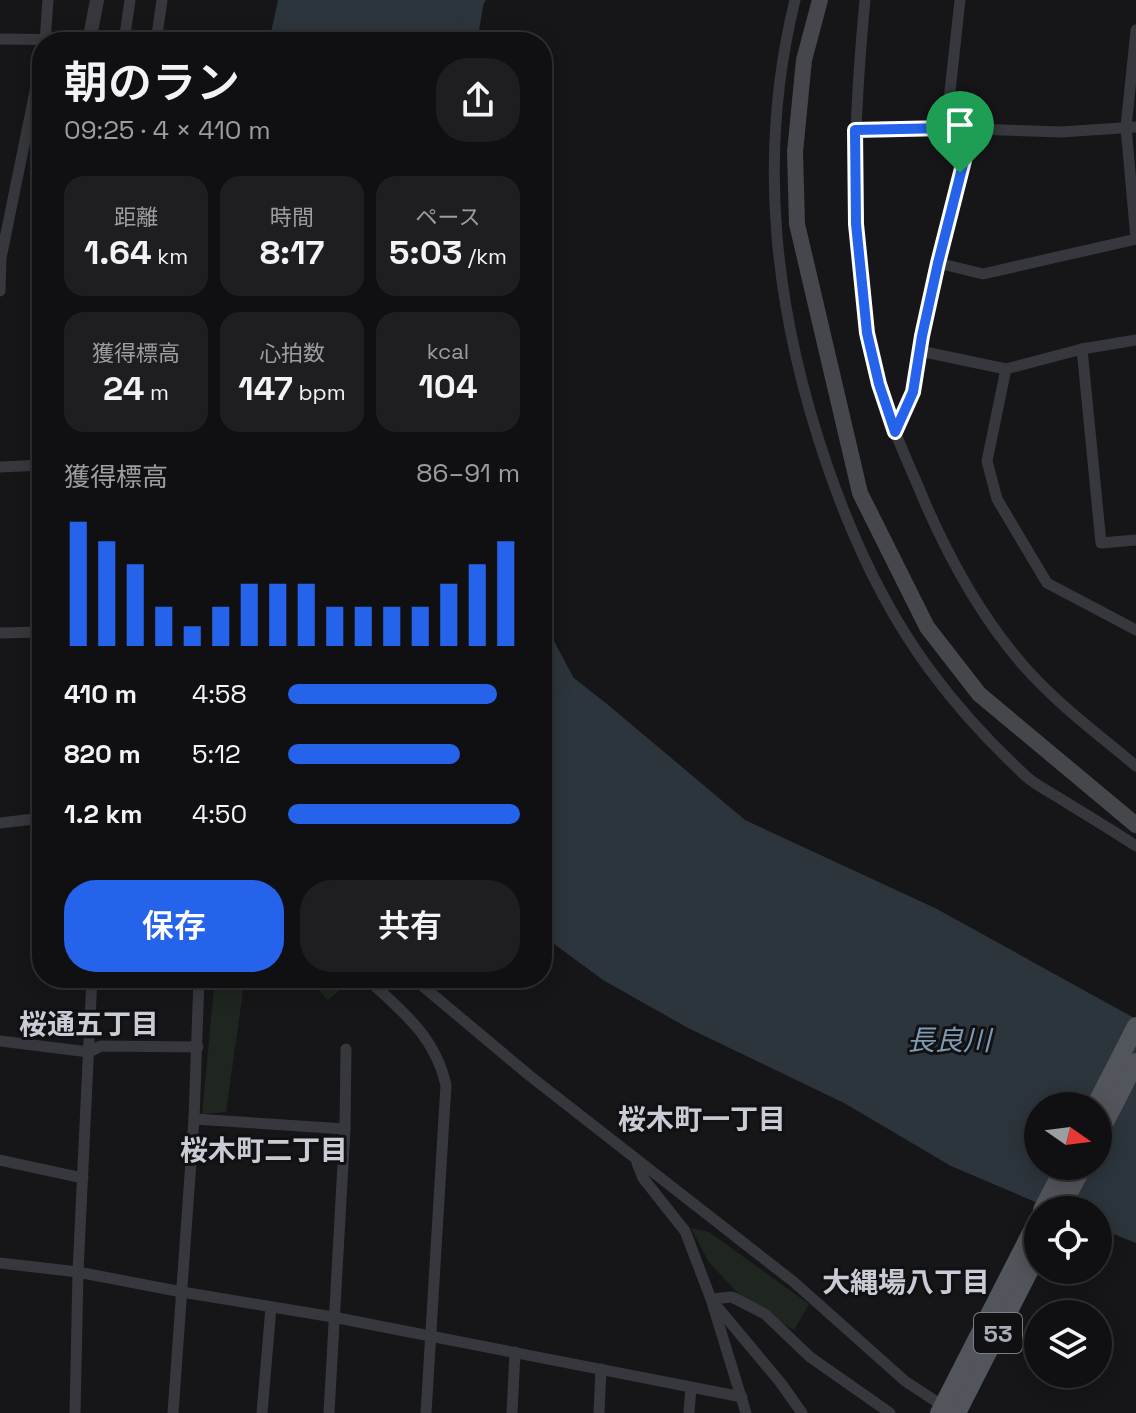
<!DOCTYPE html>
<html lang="ja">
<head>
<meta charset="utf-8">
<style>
  :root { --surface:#101012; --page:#1e1e20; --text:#f1f3f6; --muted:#9c9d9f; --line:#303032; --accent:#2563eb }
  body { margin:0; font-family:"Space Grotesk","Noto Sans JP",sans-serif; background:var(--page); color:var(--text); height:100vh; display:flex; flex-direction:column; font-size:30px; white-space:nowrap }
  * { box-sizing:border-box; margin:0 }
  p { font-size:26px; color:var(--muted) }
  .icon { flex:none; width:44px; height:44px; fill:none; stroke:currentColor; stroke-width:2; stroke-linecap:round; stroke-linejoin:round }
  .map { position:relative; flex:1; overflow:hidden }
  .panel { position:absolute; left:32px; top:32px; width:520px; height:956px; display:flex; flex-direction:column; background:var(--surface); border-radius:32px; box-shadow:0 4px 20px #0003,0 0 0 2px var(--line) }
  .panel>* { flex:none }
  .needle { width:52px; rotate:104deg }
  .buttons { position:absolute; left:1024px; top:1092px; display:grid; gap:16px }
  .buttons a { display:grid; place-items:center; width:88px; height:88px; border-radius:50%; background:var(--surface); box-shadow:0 4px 20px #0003,0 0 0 2px var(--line); font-size:40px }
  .pin { position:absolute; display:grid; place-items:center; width:68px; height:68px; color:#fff; margin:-82px -34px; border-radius:50% 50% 50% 0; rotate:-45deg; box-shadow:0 0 8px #0007 }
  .pin .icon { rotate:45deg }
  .round { display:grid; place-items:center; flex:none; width:84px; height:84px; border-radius:32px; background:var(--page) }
  .overview { display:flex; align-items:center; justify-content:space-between; height:136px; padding:0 32px }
  h1 { font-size:44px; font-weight:600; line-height:60px }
  .stats { display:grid; grid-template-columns:repeat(3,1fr); gap:12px; height:136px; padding:8px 32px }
  .stats div { display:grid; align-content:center; border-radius:20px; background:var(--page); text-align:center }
  .stats b { font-size:34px; font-weight:600 }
  .stats small { font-size:22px; font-weight:400 }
  .stats p { font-size:22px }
  .chart { height:224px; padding:16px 32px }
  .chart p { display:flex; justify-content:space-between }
  .chart svg { width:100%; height:144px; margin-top:8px; stroke:var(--accent); stroke-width:6 }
  .cta { display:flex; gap:16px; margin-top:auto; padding:16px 32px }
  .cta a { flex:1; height:92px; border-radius:32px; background:var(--accent); color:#fff; font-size:32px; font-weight:600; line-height:92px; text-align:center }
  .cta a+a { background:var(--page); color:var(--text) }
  ul { padding:0 32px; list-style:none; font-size:26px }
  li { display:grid; grid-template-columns:128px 96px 1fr; align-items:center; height:60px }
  li i { height:20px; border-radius:10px; background:var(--accent) }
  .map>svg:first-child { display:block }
  .green { fill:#1e261f }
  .water { fill:#2c353c; fill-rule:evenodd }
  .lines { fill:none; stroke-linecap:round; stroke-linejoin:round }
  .river { stroke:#2c353c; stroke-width:22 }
  .minor { stroke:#37383d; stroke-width:11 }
  .tertiary { stroke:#37383d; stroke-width:14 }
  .secondary { stroke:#45474d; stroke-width:16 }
  .primary { stroke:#53555c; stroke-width:18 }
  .primary-bridge { stroke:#53555c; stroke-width:18 }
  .route-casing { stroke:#fff; stroke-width:16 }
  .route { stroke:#2563eb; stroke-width:10 }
  .labels { text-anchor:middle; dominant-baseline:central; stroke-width:6; stroke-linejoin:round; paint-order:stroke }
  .shield { fill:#111113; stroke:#7b7e86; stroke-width:2 }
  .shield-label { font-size:24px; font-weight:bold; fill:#a8adb8 }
  .neighbourhood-label { font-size:28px; font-weight:bold; fill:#c9ccd4; stroke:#111113 }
  .water-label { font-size:28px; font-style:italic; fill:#7f9bb3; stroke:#111113 }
</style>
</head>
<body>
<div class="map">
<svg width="1136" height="1413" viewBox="0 0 1136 1413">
  <rect width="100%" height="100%" fill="#161618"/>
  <g class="green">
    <path d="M 215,978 L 258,978 L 244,984 L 226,1112 L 202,1114 Z"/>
    <path d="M 307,978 L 328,978 L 339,991 L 328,1000 Z"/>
    <path d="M 691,1228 L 709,1232 L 809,1304 L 794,1330 L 744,1300 L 708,1261 Z"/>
  </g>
  <g class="water">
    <path d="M 278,0 L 486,0 L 461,42 L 269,42 Z"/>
    <path d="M 542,653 L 607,704 L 745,820 L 937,909 L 1136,1019 L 1136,1243 L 1098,1228 L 1098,1210 L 1054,1210 L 951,1166 L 844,1103 L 688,1028 L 603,980 L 542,935 ZM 1038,1106 L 1098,1106 L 1098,1166 L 1038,1166 Z"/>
  </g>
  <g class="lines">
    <g class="river">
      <path d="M 466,42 L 473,0"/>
      <path d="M 542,642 L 565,685"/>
    </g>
    <g class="minor">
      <path d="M 795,0 C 756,158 775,313 827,465 C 852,538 884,608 930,670 C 958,708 993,746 1028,778 C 1039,787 1052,793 1064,801 C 1088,816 1112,830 1136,846"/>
      <path d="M 865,0 C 853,126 847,256 878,380 C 889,423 909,464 926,505 C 951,562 982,618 1023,665 C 1056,703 1098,734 1136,766"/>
      <path d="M 0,39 L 90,40"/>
      <path d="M 45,42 L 48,0"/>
      <path d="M 124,42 L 130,0"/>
      <path d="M 156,42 L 162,0"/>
      <path d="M 946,128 L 960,0"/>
      <path d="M 855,130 L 946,128 L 1061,132 L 1136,127"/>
      <path d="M 938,263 L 983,274 L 1136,239 L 1126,127 L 1136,30"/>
      <path d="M 0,291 L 1,258 L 42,57"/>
      <path d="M 1082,349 L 1101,543 L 1136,540"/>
      <path d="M 920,351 L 1006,369 L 1082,349 L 1136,340"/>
      <path d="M 1006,369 L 987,461 L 997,499 L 1047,583 L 1136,630"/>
      <path d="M 895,432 L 913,392 L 938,263 L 972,129"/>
      <path d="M 0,467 L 42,465"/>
      <path d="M 0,633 L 42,632"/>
      <path d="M 0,823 L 42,818"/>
      <path d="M 366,978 C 402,1011 435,1036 446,1085 L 426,1413"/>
      <path d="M 413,978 L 530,1076 L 795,1283 L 905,1381 L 946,1408"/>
      <path d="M 0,1041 L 89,1052 L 101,1046 L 198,1047"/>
      <path d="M 194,1119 L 345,1129"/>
      <path d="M 0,1160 L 83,1178"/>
      <path d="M 637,1163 L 643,1178 L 685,1231 L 711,1299 L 746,1413"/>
      <path d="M 0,1263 L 78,1272 L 182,1292 L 333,1317 L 742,1397"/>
      <path d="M 711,1299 L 732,1297 L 765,1314 L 810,1357 L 890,1413"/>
      <path d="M 714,1303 L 780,1382 L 802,1413"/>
      <path d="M 75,1413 L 78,1272 L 92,978"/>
      <path d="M 173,1413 L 194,1119 L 199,978"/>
      <path d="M 262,1413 L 271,1307"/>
      <path d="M 329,1413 L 345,1129 L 346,1049"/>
      <path d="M 512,1413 L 515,1352"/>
      <path d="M 599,1413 L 601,1369"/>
      <path d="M 689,1413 L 691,1387"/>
    </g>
    <path class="tertiary" d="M 89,42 L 97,0"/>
    <path class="secondary" d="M 820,0 L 804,60 L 795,152 L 797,224 L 860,493 L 927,627 L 979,694 L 1136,825"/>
    <g class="primary">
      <path d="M 1095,1106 L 1136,1026"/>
      <path d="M 1098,1136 L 1136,1062"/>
      <path d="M 1042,1210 L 1065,1166"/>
      <path d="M 1060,1210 L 1083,1166"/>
      <path d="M 957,1413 L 1038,1254"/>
    </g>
    <path class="primary-bridge" d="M 939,1413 L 1038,1219"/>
  </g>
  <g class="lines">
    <g class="route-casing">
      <path id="route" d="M 946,128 L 972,129 L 938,263 L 922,336 L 913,392 L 895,432 L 879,384 L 867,333 L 856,224 L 855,130 Z"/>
    </g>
    <use href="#route" class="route"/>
  </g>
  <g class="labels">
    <rect class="shield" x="974" y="1313" width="48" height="40" rx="6"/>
    <g class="shield-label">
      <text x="998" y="1333">53</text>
    </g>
    <g class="neighbourhood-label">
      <text x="89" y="1024">桜通五丁目</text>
      <text x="702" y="1119">桜木町一丁目</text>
      <text x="264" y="1150">桜木町二丁目</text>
      <text x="906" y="1282">大縄場八丁目</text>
    </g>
    <g class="water-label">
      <text x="949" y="1040">長良川</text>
    </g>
  </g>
</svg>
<div class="buttons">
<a><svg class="needle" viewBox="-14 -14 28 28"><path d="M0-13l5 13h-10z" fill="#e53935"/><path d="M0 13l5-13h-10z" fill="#9c9d9f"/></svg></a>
<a><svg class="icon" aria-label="locate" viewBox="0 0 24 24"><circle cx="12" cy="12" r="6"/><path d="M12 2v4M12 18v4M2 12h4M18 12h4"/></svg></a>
<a><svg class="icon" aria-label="layers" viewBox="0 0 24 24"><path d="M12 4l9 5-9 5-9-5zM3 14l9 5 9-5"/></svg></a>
</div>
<div class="pin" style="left:960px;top:173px;background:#1e9e55"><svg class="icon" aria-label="arrive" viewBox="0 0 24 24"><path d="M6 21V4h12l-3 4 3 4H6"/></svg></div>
<section class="panel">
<div class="overview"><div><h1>朝のラン</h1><p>09:25 · 4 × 410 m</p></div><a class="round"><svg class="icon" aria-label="share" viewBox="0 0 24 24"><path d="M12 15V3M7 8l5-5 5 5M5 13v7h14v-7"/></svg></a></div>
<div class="stats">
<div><p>距離</p><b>1.64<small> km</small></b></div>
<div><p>時間</p><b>8:17</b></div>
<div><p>ペース</p><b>5:03<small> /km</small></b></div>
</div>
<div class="stats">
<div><p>獲得標高</p><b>24<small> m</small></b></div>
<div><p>心拍数</p><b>147<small> bpm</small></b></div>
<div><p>kcal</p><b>104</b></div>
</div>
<div class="chart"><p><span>獲得標高</span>86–91 m</p>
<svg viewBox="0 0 160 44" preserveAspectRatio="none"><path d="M5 44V6M15 44V12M25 44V19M35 44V32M45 44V38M55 44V32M65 44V25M75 44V25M85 44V25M95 44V32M105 44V32M115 44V32M125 44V32M135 44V25M145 44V19M155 44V12"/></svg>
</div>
<ul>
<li><b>410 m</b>4:58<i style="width:90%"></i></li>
<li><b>820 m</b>5:12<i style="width:74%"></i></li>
<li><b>1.2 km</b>4:50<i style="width:100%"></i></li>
</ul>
<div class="cta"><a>保存</a><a>共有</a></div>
</section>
</div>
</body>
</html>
